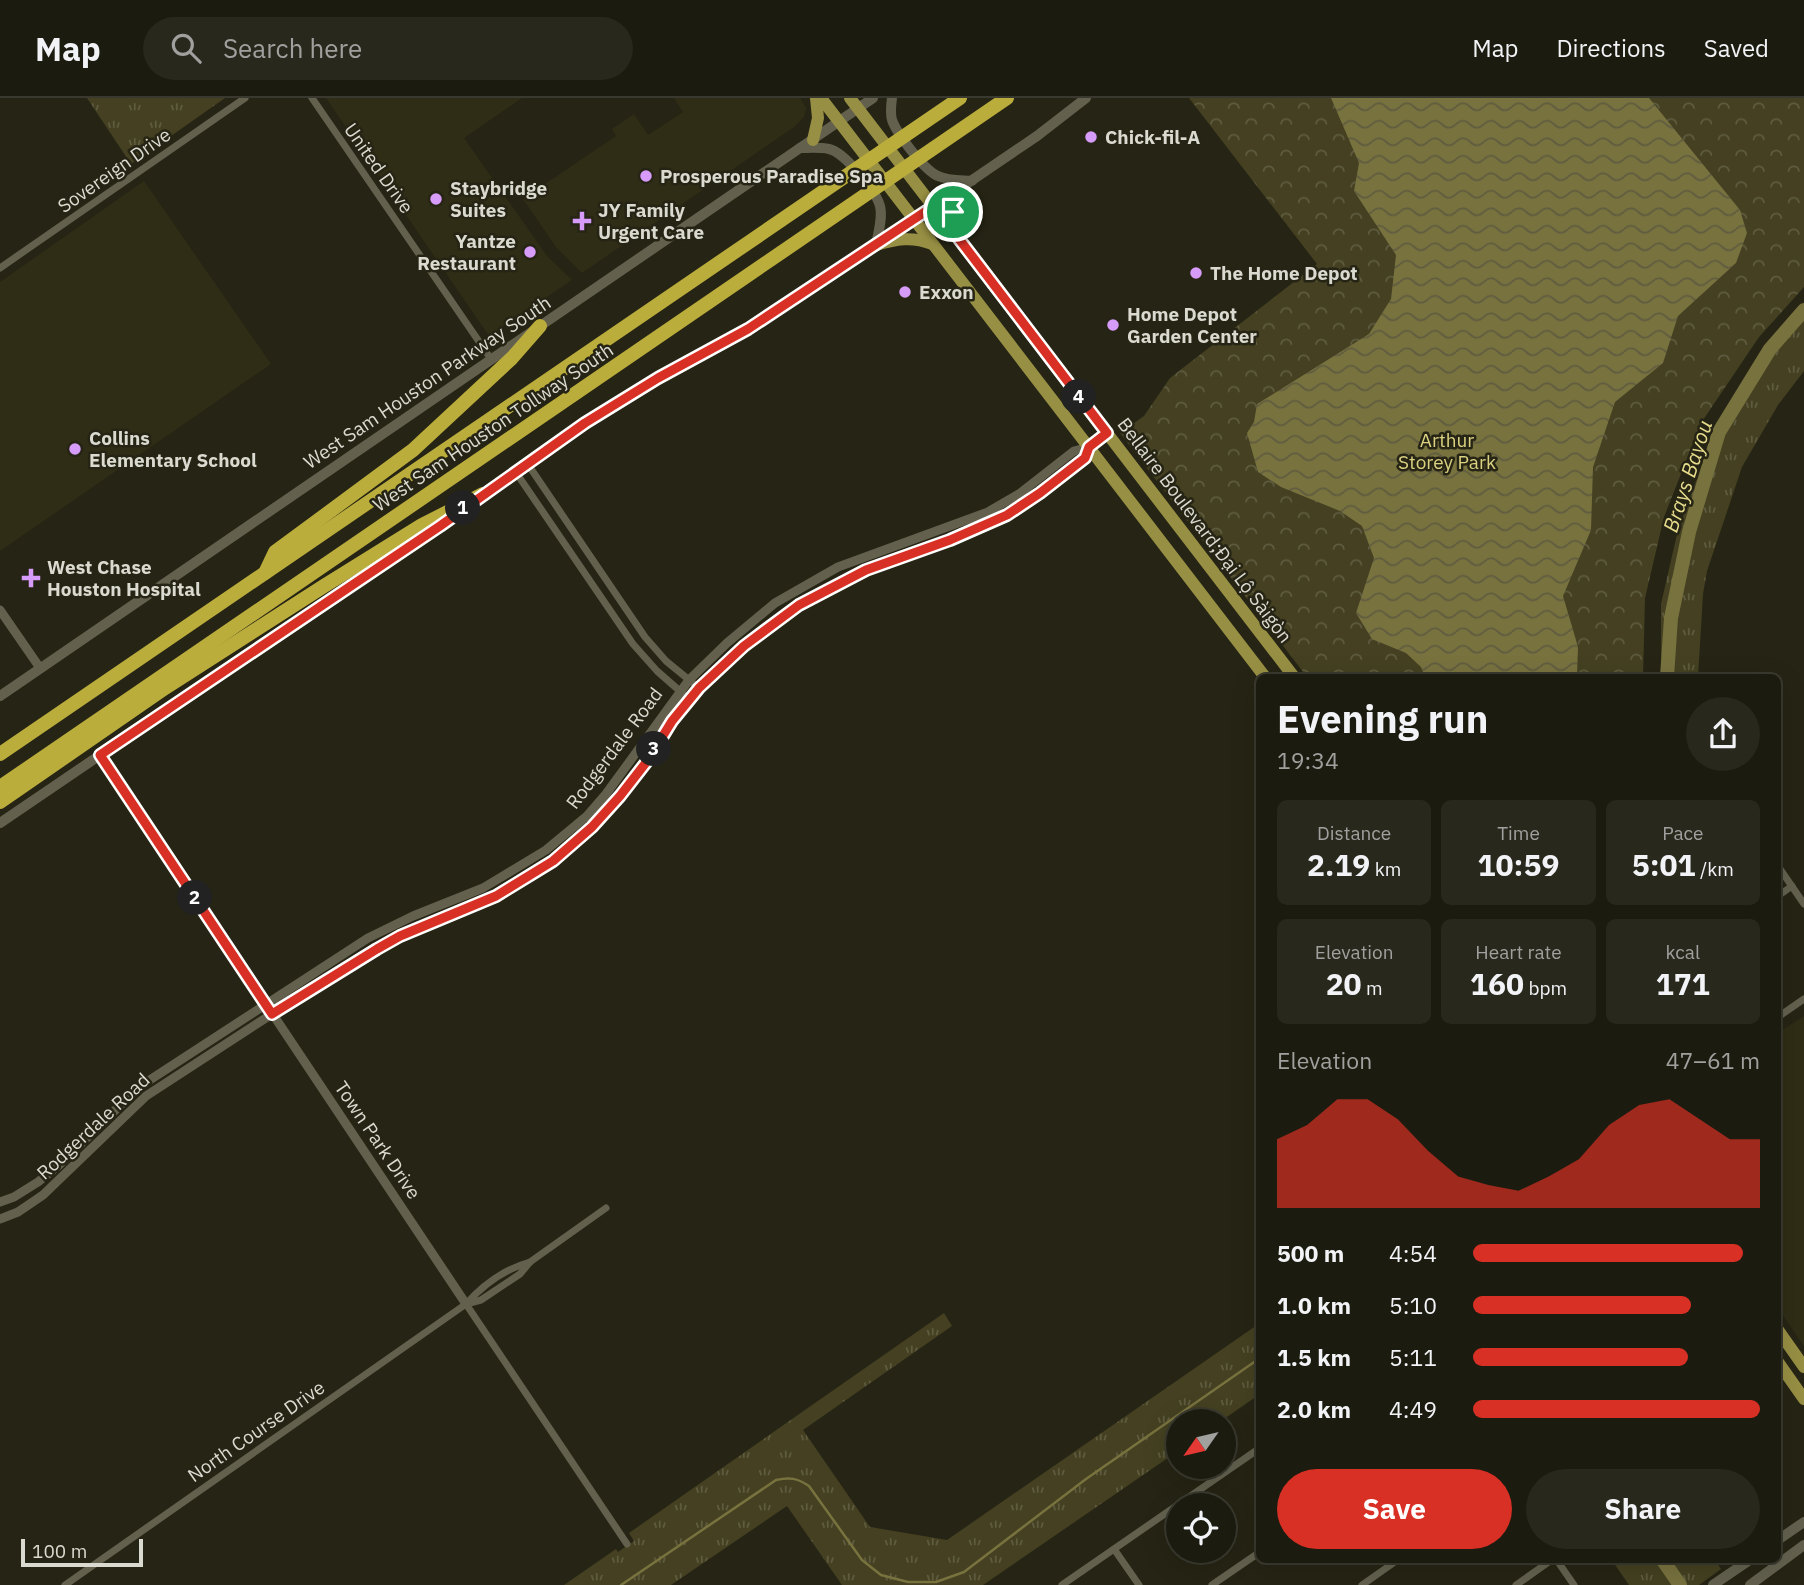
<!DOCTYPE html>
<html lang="en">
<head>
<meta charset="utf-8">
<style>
  :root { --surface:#1c1b0f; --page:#29281d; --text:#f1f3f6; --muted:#a0a19e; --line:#3a392f; --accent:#d93025 }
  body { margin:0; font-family:"IBM Plex Sans",sans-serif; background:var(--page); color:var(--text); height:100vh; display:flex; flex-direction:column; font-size:26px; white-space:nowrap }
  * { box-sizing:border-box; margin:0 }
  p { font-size:23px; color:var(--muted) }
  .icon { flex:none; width:38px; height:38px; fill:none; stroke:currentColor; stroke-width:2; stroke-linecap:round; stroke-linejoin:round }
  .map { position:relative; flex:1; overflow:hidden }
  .side { position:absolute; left:1256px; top:576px; width:525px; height:889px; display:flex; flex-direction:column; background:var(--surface); border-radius:10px; box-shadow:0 7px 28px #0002,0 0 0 2px var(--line) }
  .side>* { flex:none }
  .needle { width:46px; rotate:236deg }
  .tools { position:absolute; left:1166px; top:1311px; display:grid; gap:14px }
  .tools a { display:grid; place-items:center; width:70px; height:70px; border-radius:50%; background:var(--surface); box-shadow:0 7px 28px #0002,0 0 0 2px var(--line); font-size:35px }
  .scale { position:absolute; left:21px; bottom:18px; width:122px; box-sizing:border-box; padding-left:7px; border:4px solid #dbdad0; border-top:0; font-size:19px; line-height:24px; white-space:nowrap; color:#dbdad0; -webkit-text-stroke:5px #262414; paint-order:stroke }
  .pin { position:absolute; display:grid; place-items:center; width:60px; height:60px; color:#fff; margin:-30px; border:4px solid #fff; border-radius:50%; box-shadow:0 2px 7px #0007 }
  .km { position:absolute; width:35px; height:35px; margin:-18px; border-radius:50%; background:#222; color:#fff; font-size:19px; line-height:35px; text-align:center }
  .round { display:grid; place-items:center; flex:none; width:74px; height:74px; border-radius:37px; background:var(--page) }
  .head { display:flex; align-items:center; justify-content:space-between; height:119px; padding:0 21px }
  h1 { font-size:38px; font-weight:800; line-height:52px }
  .metrics { display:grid; grid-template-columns:repeat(3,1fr); gap:10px; height:119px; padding:7px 21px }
  .metrics div { display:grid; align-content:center; border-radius:10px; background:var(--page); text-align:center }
  .metrics b { font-size:30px; font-weight:800 }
  .metrics small { font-size:19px; font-weight:400 }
  .metrics p { font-size:19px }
  .chart { height:196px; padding:14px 21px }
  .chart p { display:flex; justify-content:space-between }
  .chart svg { width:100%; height:126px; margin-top:7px; fill:var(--accent); opacity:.7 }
  .action { display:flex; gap:14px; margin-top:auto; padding:14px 21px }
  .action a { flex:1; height:80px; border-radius:42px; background:var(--accent); color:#fff; font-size:28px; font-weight:800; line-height:80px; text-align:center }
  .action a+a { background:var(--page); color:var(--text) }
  ul { padding:0 21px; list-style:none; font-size:23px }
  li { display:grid; grid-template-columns:112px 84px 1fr; align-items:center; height:52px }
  li i { height:18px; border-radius:9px; background:var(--accent) }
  header { display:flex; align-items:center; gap:42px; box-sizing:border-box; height:98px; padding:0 35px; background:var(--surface); border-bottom:2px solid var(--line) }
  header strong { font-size:33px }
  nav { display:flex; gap:38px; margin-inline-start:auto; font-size:24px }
  .search { width:490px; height:63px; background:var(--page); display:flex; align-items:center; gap:18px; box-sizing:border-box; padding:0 24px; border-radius:38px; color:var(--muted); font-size:26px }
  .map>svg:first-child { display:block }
  .built { fill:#302d16 }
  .grass { fill:url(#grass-tufts) }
  .park { fill:url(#park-crowns) }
  .water { fill:url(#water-waves) }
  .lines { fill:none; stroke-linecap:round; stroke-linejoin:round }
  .stream { stroke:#78723f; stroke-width:2.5 }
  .river { stroke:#78723f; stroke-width:14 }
  .minor { stroke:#63614e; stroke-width:7 }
  .tertiary { stroke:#63614e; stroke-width:9 }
  .secondary { stroke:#63614e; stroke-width:10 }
  .primary { stroke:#978f43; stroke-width:12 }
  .motorway { stroke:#baad3c; stroke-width:14 }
  .route-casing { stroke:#fff; stroke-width:14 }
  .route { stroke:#d93025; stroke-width:9 }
  .poi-dot { fill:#d79bf9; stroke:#262414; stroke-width:2.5 }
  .labels { text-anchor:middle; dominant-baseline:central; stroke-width:5; stroke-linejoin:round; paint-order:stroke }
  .poi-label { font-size:19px; font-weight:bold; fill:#dbdad0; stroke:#262414; text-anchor:start }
  .street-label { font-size:19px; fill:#dbdad0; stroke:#262414 }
  .park-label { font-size:19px; fill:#dad181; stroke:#262414 }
  .water-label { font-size:21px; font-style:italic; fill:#e6dc8c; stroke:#262414 }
</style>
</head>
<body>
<header>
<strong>Map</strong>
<div class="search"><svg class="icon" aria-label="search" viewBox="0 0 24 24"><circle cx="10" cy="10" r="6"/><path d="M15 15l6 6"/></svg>Search here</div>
<nav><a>Map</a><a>Directions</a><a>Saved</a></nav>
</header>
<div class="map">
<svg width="1804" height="1487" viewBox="0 0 1804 1487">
  <defs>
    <pattern id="grass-tufts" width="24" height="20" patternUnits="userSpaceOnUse" patternTransform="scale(1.75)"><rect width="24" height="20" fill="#444021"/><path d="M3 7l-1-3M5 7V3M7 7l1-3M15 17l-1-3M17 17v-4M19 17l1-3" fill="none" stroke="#5e5b40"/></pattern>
    <pattern id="park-crowns" width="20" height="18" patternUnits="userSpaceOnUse" patternTransform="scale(1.75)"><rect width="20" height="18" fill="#444021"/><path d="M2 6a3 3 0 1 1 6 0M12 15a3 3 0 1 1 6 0" fill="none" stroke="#5e5b40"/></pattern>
    <pattern id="water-waves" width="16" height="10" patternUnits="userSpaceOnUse" patternTransform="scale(1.75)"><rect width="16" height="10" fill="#78723f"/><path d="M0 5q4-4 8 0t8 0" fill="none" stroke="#605c3f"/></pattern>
  </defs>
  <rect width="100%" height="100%" fill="#262414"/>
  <g class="built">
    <path d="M 326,0 L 522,0 L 464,40 L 547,158 L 572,182 L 489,238 Z"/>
    <path d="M 674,0 L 800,0 L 806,10 L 804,19 L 794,29 L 582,175 L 556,149 L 523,101 L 616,38 L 612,31 L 634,16 L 648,37 L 683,14 Z"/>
    <path d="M 144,83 L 271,266 L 0,453 L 0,184 Z"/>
    <path d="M 1804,918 L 1804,1248 L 1778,1210 L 1778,935 Z"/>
  </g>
  <g class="grass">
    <path d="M 87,0 L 225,0 L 131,66 Z"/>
    <path d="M 1804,209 L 1804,273 L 1778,307 L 1742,369 L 1707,473 L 1703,496 L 1698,579 L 1661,579 L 1661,506 L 1678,432 L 1714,334 L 1767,250 Z"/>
    <path d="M 944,1215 L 952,1228 L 803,1332 L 870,1429 L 947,1442 L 1260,1225 L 1260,1296 L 1221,1323 L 1178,1323 L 1178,1353 L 983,1487 L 842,1487 L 787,1408 L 671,1487 L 564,1487 L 616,1451 L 618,1454 L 634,1443 L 629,1435 Z"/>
    <path d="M 1611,1461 L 1714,1461 L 1721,1471 L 1699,1487 L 1629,1487 Z"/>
  </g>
  <path class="park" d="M 1189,0 L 1804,0 L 1804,189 L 1759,239 L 1701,325 L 1664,419 L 1645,500 L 1643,579 L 1307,579 L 1120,335 L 1144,318 L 1170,280 L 1317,166 Z"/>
  <path class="water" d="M 1331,0 L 1649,0 L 1740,112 L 1747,135 L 1736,165 L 1678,218 L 1663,265 L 1615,304 L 1593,369 L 1591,432 L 1563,498 L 1578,549 L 1577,579 L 1425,579 L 1421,569 L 1406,555 L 1372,541 L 1356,515 L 1374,460 L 1362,428 L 1340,413 L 1281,389 L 1258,374 L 1247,335 L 1254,324 L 1257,306 L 1369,236 L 1391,201 L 1396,157 L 1354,93 L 1359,65 Z"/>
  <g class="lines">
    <path class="stream" d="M 621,1487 L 776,1382 C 790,1379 797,1380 809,1388 L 862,1462 L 881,1477 L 908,1484 L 936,1484 L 964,1474 L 1086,1381 L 1260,1260"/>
    <g class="river">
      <path d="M 1667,579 L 1671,520 L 1689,434 L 1719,334 L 1770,251 L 1804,212"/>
      <path d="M 1662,1461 L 1680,1487"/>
    </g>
    <g class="minor">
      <path d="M 312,0 L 491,261"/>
      <path d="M 0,170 L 245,0"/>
      <path d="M 527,365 L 645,539 L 666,563 L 699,590"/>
      <path d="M 515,373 L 633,546 L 657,573 L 689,601"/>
      <path d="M 1778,768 L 1804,806"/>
      <path d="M 1778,798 L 1792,788"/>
      <path d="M 1778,919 L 1804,901"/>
      <path d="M 466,1206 L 627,1446"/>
      <path d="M 466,1206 L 481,1202 L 520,1176 L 530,1164 L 606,1110"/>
      <path d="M 1114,1451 L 1139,1487"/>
      <path d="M 1556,1461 L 1574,1487"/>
      <path d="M 65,1487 L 466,1206 C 483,1187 505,1171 530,1164"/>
      <path d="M 1062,1487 L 1260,1350"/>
      <path d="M 1212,1487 L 1260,1454"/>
      <path d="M 1362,1487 L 1399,1461"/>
      <path d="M 1516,1487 L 1553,1461"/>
    </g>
    <g class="tertiary">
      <path d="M 0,512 L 40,570"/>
      <path d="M 100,657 L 466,1206"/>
      <path d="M 0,1104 L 14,1099 L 38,1084 L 58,1068 L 139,989 L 368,840 L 413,818 L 483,790 L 546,752 L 587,718 L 606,696 L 689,582 L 727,545 L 775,505 L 838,469 L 988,414 L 1019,396 L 1074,353 L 1089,349 L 1107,335"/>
      <path d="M 0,1121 L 18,1114 L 43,1097 L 146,998 L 272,916 L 377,851 L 400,838 L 496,798 L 553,763 L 592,729 L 620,698 L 636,679 L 672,623 L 699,590 L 744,548 L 799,507 L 866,472 L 950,442 L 1007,417 L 1040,395 L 1085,360 L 1089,349"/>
    </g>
    <g class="secondary">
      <path d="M 892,0 C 891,8 890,15 892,22 C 897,36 925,73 938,78 C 949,83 961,82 972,83"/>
      <path d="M 800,50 C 809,50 820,49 829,51 C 844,54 876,93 880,108 C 883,120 878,135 876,147"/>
      <path d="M 476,400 L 585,325 L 658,280 L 729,242 L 834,176 L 1037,38 L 1086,0"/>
      <path d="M 0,598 L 873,0"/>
      <path d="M 0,725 L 458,414"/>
      <path d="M 1778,1442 L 1804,1424"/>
      <path d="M 1713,1487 L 1751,1461"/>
      <path d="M 1750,1487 L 1804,1447"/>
    </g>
    <g class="primary">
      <path d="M 821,0 L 1265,579"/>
      <path d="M 850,0 L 1294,579"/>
      <path d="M 813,42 L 818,20 L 816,0"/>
      <path d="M 955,134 L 953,114 L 958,92"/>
      <path d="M 876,147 C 896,141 912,138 932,146"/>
      <path d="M 1778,1232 L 1804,1269"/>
      <path d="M 1778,1264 L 1804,1301"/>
    </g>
    <g class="motorway">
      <path d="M 265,475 L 275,454 L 413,352 L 512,260 L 540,228"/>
      <path d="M 0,656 L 960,0"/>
      <path d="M 0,689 L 1007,0"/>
      <path d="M 0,704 L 165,590 L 324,488 L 422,427 L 483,396"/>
    </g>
  </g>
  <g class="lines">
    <g class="route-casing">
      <path id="route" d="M 958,92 L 953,114 L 956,137 L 1107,335 L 1089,349 L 1085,360 L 1040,395 L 1007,417 L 950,442 L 866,472 L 799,507 L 744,548 L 699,590 L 672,623 L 648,662 L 620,698 L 592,729 L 553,763 L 496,798 L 400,838 L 377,851 L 272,916 L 100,657 L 440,428 L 585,325 L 658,280 L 748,231 Z"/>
    </g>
    <use href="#route" class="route"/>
  </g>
  <g class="poi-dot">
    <circle cx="1091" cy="39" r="7"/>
    <circle cx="646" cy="78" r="7"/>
    <circle cx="436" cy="101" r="7"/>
    <path d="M578.5 112.5h7v7h7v7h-7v7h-7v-7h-7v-7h7z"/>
    <circle cx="530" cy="154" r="7"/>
    <circle cx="1196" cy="175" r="7"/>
    <circle cx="905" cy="194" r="7"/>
    <circle cx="1113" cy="227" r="7"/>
    <circle cx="75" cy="351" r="7"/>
    <path d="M27.5 469.5h7v7h7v7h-7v7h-7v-7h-7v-7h7z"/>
  </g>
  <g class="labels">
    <g class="poi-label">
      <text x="1105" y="39">Chick-fil-A</text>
      <text x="660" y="78">Prosperous Paradise Spa</text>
      <text x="450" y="90">Staybridge<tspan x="450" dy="22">Suites</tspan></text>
      <text x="598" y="112">JY Family<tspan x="598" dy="22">Urgent Care</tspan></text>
      <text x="516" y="143" text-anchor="end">Yantze<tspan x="516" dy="22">Restaurant</tspan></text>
      <text x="1210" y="175">The Home Depot</text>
      <text x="919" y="194">Exxon</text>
      <text x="1127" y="216">Home Depot<tspan x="1127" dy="22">Garden Center</tspan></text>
      <text x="89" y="340">Collins<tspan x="89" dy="22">Elementary School</tspan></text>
      <text x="47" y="469">West Chase<tspan x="47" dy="22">Houston Hospital</tspan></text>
    </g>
    <g class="street-label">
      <text transform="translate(379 70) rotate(55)">United Drive</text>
      <text transform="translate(114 72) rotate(-35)">Sovereign Drive</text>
      <text transform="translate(427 284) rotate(-34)">West Sam Houston Parkway South</text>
      <text transform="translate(493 329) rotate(-34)">West Sam Houston Tollway South</text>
      <text transform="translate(1205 432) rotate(53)">Bellaire Boulevard;Đại Lộ Sàigòn</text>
      <text transform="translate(614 650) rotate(-53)">Rodgerdale Road</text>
      <text transform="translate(93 1028) rotate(-43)">Rodgerdale Road</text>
      <text transform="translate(378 1042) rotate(56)">Town Park Drive</text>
      <text transform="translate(256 1333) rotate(-35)">North Course Drive</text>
    </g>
    <g class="park-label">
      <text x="1447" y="342">Arthur<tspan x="1447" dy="22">Storey Park</tspan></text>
    </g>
    <g class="water-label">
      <text transform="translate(1687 378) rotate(-72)">Brays Bayou</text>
    </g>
  </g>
</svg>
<div class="tools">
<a><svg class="needle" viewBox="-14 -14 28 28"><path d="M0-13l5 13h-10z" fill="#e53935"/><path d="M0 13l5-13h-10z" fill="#a0a19e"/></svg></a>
<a><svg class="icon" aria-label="locate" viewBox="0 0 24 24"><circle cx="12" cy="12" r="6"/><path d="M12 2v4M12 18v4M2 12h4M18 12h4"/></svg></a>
</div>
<div class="scale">100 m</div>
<div class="pin" style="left:953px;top:114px;background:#1e9e55"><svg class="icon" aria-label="arrive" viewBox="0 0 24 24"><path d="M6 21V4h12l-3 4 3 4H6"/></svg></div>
<b class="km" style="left:463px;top:410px">1</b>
<b class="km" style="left:195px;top:800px">2</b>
<b class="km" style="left:654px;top:651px">3</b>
<b class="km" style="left:1079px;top:299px">4</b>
<section class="side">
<div class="head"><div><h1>Evening run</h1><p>19:34</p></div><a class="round"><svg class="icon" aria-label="share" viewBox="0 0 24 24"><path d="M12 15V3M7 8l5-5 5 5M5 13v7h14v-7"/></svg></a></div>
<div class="metrics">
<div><p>Distance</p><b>2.19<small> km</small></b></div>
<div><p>Time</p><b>10:59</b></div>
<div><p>Pace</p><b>5:01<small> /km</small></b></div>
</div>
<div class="metrics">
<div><p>Elevation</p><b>20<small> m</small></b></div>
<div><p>Heart rate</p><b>160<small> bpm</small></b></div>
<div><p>kcal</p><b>171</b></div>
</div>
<div class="chart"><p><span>Elevation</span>47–61 m</p>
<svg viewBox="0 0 160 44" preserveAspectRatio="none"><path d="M0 44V20L10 15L20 6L30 6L40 13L50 24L60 33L70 36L80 38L90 33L100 27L110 15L120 8L130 6L140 13L150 20L160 20V44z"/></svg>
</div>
<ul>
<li><b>500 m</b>4:54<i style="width:94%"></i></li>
<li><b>1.0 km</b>5:10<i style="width:76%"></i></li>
<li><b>1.5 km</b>5:11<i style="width:75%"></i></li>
<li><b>2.0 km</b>4:49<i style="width:100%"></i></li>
</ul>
<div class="action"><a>Save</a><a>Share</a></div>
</section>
</div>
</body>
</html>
